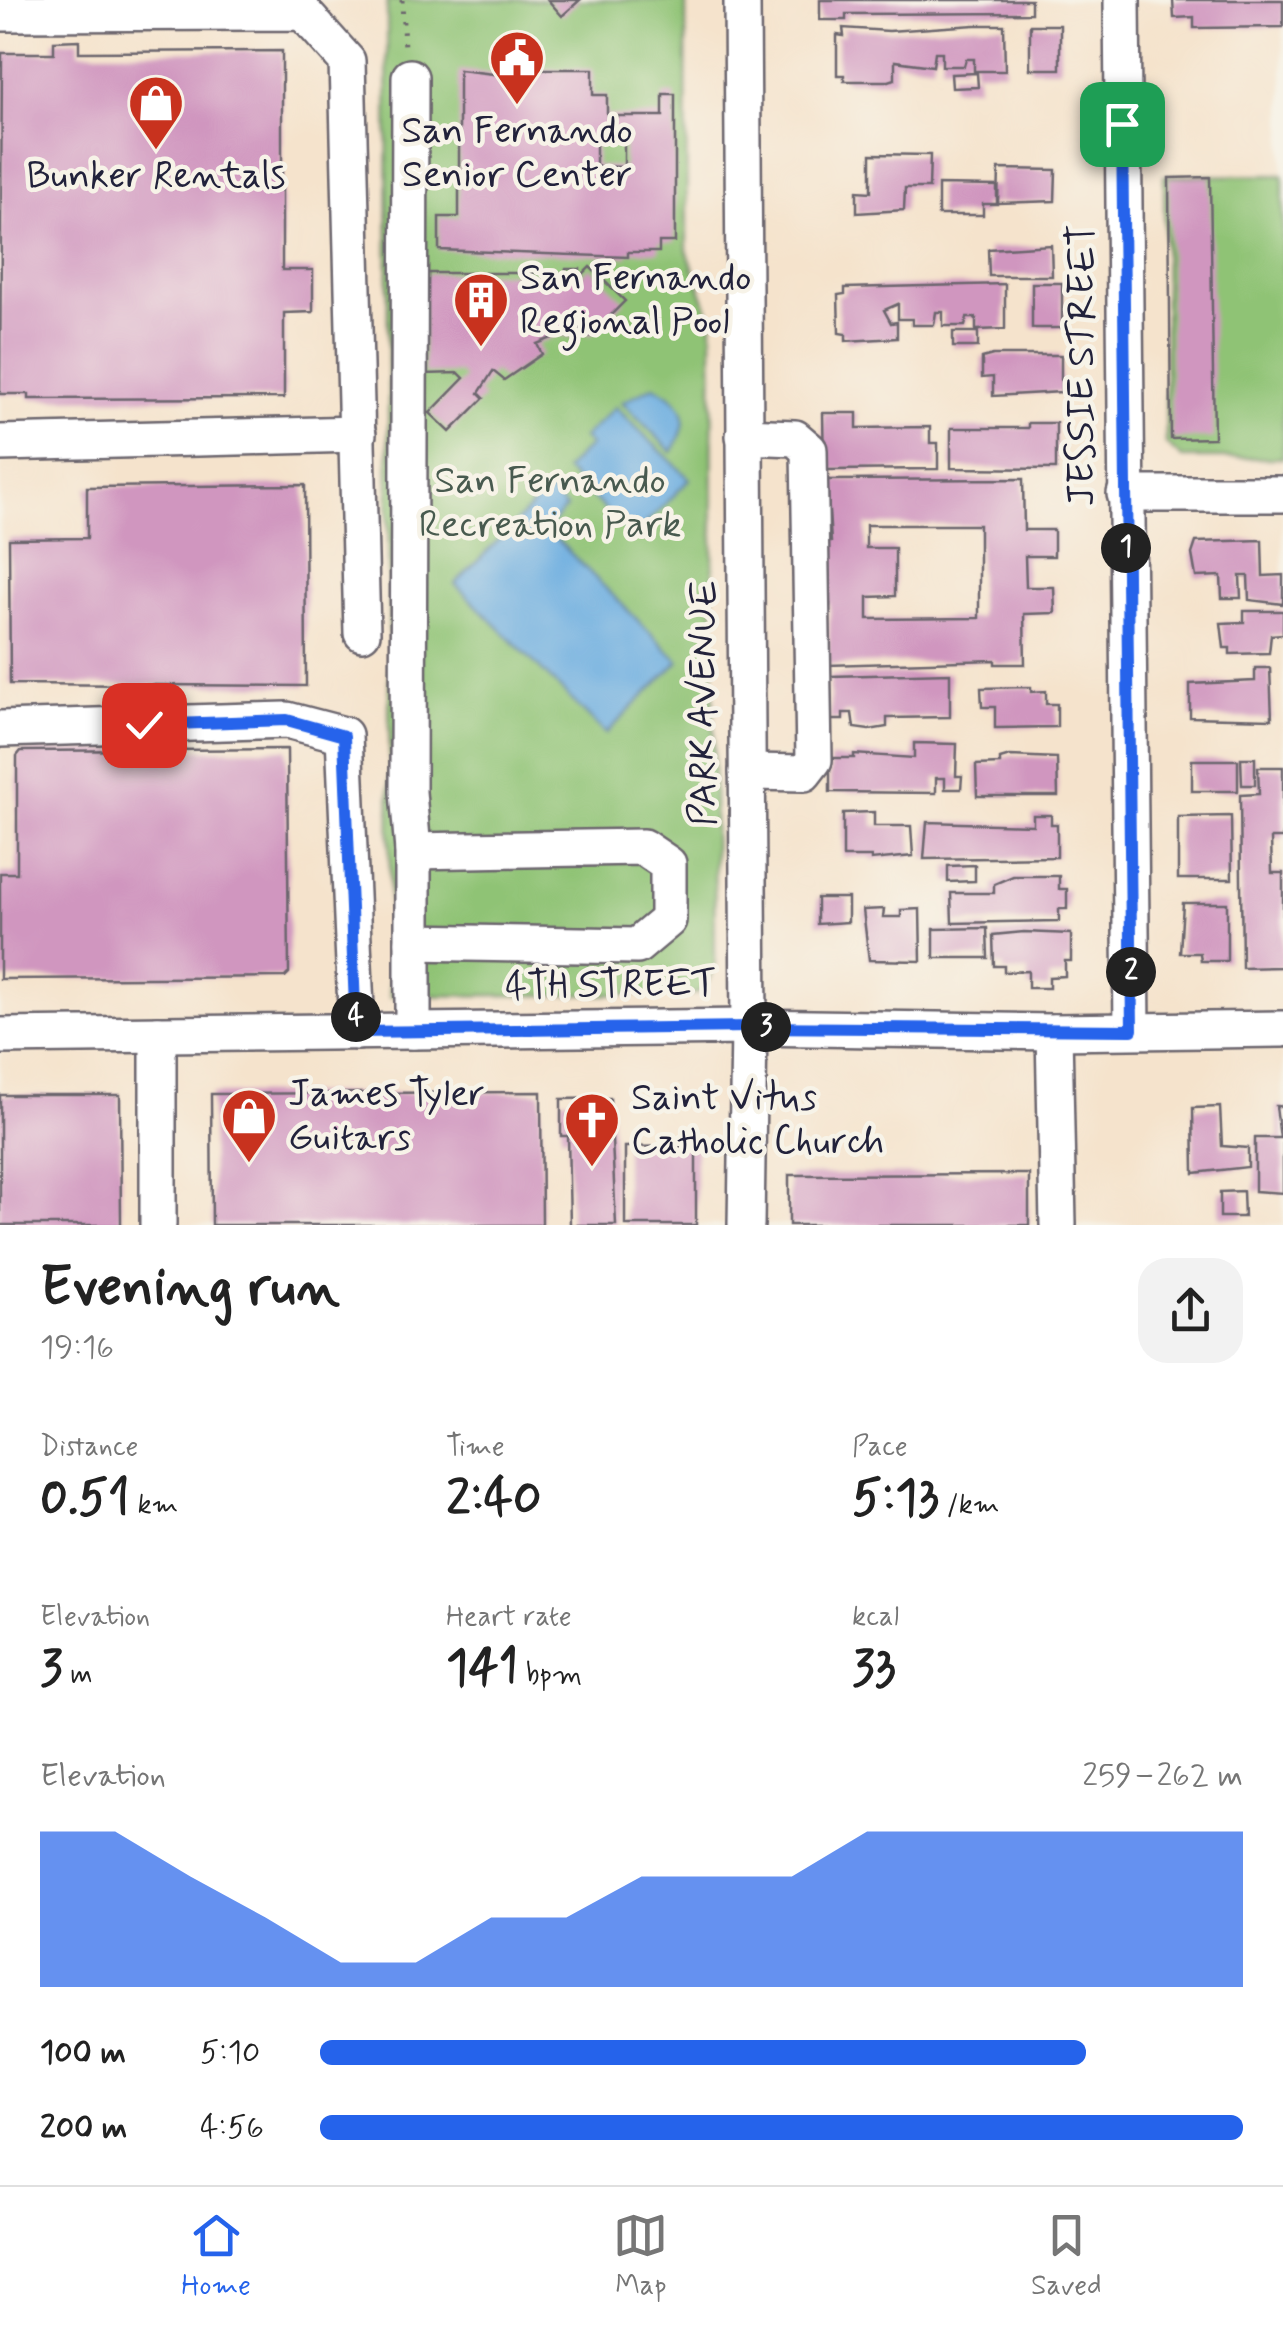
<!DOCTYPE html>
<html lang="en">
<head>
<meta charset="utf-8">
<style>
  :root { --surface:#fff; --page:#f2f2f2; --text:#222; --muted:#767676; --line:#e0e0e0; --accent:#2563eb }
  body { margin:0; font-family:Mynerve,sans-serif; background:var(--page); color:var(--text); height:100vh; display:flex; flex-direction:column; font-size:38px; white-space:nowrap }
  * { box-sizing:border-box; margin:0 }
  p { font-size:32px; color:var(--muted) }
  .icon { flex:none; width:55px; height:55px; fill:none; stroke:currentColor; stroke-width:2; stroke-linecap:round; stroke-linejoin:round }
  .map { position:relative; height:1225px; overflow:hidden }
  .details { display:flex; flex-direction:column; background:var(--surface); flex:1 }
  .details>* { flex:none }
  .pin { position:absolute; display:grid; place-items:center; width:85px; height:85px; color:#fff; margin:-42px; border-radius:20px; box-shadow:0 5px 15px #0006 }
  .km { position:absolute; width:50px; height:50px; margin:-25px; border-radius:50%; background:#222; color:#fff; font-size:28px; line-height:50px; text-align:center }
  .round { display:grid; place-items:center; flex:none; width:105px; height:105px; border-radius:30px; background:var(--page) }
  .summary { display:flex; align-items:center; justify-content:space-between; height:170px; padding:0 40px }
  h1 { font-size:55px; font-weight:800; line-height:75px }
  .metrics { display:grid; grid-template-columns:repeat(3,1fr); gap:15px; height:170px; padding:10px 40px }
  .metrics div { display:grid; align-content:center }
  .metrics b { font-size:50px; font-weight:800 }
  .metrics small { font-size:28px; font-weight:400 }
  .metrics p { font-size:28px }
  .chart { height:280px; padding:20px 40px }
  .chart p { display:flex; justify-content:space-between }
  .chart svg { width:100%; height:180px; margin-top:10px; fill:var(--accent); opacity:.7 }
  ul { padding:0 40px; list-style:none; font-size:32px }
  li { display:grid; grid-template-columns:160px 120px 1fr; align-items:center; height:75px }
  li i { height:25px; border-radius:12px; background:var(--accent) }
  .tabs { display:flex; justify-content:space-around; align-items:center; height:140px; border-top:2px solid var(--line); background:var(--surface); font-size:28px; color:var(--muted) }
  .tabs a { display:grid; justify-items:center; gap:5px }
  .tabs .current { color:var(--accent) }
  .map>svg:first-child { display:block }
  .green { fill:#8fc375; stroke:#587258; stroke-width:2.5 }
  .water { fill:#6cade0; stroke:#47688e; stroke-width:2.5 }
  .building { fill:#d096bf; fill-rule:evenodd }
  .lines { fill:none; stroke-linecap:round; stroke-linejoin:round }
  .minor-casing { stroke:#6c666e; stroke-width:40 }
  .path { stroke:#6c666e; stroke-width:5; stroke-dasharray:2.5 8; stroke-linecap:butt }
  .minor { stroke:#fff; stroke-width:35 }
  .route-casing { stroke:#fff; stroke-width:20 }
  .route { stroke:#2563eb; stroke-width:12 }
  .labels { text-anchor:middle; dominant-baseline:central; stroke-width:9; stroke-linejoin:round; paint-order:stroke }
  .poi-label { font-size:38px; fill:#22223b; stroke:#f7f3e8; text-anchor:start }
  .street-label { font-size:38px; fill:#22223b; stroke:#f7f3e8 }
  .park-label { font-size:38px; fill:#485a4f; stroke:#f7f3e8 }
</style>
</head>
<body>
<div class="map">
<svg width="1283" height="1225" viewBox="0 0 1283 1225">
  <rect width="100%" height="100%" fill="#f7f3e8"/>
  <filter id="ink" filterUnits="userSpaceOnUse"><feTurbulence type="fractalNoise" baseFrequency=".01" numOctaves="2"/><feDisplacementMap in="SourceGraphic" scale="20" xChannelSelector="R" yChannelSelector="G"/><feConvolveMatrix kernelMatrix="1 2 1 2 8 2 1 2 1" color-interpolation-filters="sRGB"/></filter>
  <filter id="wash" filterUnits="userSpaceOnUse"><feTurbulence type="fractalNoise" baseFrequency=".0048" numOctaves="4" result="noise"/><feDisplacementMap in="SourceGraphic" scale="40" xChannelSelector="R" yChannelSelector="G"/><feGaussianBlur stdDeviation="2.25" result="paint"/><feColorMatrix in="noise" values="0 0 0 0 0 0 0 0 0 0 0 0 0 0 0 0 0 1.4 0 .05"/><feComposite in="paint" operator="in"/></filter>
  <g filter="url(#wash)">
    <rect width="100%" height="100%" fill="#f5e3cc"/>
    <g class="green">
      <path d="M 387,0 L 686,0 L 687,250 L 712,321 L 715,968 L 704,989 L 694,994 L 390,996 Z"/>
      <path d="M 1283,175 L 1283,458 L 1182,458 L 1166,444 L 1164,176 Z"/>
    </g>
    <g class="water">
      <path d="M 654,386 C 689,403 691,421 672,452 L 622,402 Z"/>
      <path d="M 615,407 L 690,479 L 633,537 L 565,470 L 590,445 L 583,438 Z"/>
      <path d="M 548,490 L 566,508 L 546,529 L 679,661 L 606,734 L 455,584 Z"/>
    </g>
    <g id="blocks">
      <g class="building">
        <path d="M 548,0 L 580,0 L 562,16 Z"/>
        <path d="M 820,0 L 1031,0 L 1031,13 L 846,14 L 846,20 L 820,20 Z"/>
        <path d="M 1173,0 L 1283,0 L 1283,27 L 1194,28 L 1194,17 L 1174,18 Z"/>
        <path d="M 975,25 L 1004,25 L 1005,71 L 974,71 L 974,59 L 966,59 L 964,66 L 942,66 L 942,52 L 935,52 L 933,66 L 895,61 L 895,79 L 889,81 L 844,81 L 844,75 L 837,75 L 837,35 L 844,36 L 843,28 L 889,31 Z"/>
        <rect x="1030" y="25" width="30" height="44"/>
        <path d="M 79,40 L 79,52 L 282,51 L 282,270 L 313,270 L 313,312 L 284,313 L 284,398 L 29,399 L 29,394 L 0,394 L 2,53 L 54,53 L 54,41 Z"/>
        <path d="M 494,61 L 535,61 L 535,69 L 593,69 L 593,95 L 607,95 L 607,116 L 663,116 L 663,94 L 675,94 L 675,242 L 659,242 L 659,252 L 628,252 L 628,257 L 439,250 L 439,217 L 459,217 L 459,70 L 494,74 ZM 596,138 L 624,139 L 624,167 L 596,166 Z"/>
        <path d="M 977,73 L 978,87 L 952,88 L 951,74 Z"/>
        <path d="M 871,154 L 930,155 L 929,188 L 905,188 L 904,210 L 857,213 L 857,191 L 871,192 Z"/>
        <path d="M 999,169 L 1056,170 L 1055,201 L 998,203 Z"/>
        <path d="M 1210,177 L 1214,438 L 1171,439 L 1169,178 Z"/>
        <path d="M 938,185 L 997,186 L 997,204 L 983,204 L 983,215 L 938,215 Z"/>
        <path d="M 1051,245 L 1052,276 L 989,276 L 988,249 Z"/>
        <path d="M 590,267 L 625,301 L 590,336 L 580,325 L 577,338 L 559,335 L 537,344 L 542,354 L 504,380 L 493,371 L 479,393 L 484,398 L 450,432 L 430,413 L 464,378 L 459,373 L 424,374 L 423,280 L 429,273 L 565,273 L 566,269 L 580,269 L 580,277 Z"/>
        <rect x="1032" y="283" width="30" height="45"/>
        <path d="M 1005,284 L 1005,329 L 976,330 L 976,318 L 967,318 L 965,326 L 943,326 L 943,312 L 936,312 L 934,325 L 912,325 L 912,319 L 898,319 L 898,304 L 884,310 L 891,323 L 897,322 L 897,338 L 846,341 L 846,334 L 839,333 L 838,295 L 845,294 L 845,288 Z"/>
        <rect x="953" y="332" width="25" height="15"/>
        <path d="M 993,355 L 1061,355 L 1061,392 L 993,396 L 993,377 L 982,378 L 982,358 Z"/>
        <path d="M 823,413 L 857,413 L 857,428 L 930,427 L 930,443 L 938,443 L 938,469 L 824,470 Z"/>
        <path d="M 1028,423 L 1056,423 L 1056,469 L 951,468 L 951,428 L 1028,428 Z"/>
        <path d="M 1023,479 L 1024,530 L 1054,530 L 1054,556 L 1025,556 L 1026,587 L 1054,587 L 1055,613 L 1024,614 L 1025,664 L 995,664 L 995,660 L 828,665 L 830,604 L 820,604 L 819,542 L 831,542 L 827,480 ZM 866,525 L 979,525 L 979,618 L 868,619 L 868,597 L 895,596 L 895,548 L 866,548 Z"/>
        <path d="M 305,485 L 306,686 L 10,684 L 9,539 L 87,538 L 87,487 Z"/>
        <path d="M 1262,540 L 1263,576 L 1283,575 L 1283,604 L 1249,600 L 1248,576 L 1240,576 L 1241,598 L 1222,598 L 1221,576 L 1196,577 L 1192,554 L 1196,542 Z"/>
        <path d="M 1244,611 L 1283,611 L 1283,634 L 1271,635 L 1269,653 L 1230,654 L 1230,648 L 1224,648 L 1221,623 L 1244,622 Z"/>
        <path d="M 1255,668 L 1270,668 L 1272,719 L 1190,717 L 1190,684 L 1255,681 Z"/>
        <path d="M 950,673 L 950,717 L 887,718 L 887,727 L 869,730 L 854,728 L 852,713 L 843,713 L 843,720 L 830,720 L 830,676 Z"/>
        <path d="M 1031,687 L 1031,692 L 1046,691 L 1046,704 L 1057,704 L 1057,727 L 995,728 L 995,707 L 982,707 L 981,688 Z"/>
        <path d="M 914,743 L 957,744 L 956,776 L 962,776 L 961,789 L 945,789 L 945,778 L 936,778 L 936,793 L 830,792 L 830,758 L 854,758 L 854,754 L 914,758 Z"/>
        <path d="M 287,749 L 289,973 L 285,977 L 0,979 L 0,873 L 17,873 L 17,756 L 21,751 Z"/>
        <path d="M 1010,756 L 1057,758 L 1058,796 L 977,796 L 976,765 L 1000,764 L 1000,759 Z"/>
        <path d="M 1241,758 L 1255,758 L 1255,785 L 1242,785 Z"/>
        <rect x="1192" y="760" width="46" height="31"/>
        <path d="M 1258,767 L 1283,767 L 1283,838 L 1271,838 L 1272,873 L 1283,873 L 1283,967 L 1242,968 L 1240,795 L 1259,794 Z"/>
        <path d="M 874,812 L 874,826 L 911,826 L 913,856 L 871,860 L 871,857 L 843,857 L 843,813 Z"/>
        <path d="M 1033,815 L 1051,815 L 1051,824 L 1057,824 L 1057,857 L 924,859 L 927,822 L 1033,825 Z"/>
        <path d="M 1231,816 L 1232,879 L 1178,879 L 1178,817 Z"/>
        <path d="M 975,865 L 975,881 L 948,882 L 948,866 Z"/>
        <path d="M 1013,876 L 1059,876 L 1059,889 L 1067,889 L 1067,909 L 1059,909 L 1059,921 L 952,923 L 951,893 L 994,893 L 994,884 Z"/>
        <path d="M 817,898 L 848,898 L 848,922 L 817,924 Z"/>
        <path d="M 1183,903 L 1227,903 L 1227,961 L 1201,961 L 1200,953 L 1180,953 Z"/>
        <path d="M 884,909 L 883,917 L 901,917 L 901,910 L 920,909 L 921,961 L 869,960 L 863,910 Z"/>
        <path d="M 987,928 L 988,958 L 934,958 L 934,929 Z"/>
        <path d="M 1024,932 L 1071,934 L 1071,961 L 1065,961 L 1065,976 L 1049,977 L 1049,988 L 1028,988 L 1028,971 L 1004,972 L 1004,966 L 994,966 L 993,935 Z"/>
        <path d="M 541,1092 L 542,1225 L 212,1225 L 211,1094 Z"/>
        <path d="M 0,1095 L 120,1095 L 121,1225 L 0,1225 Z"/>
        <path d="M 610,1098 L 616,1225 L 570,1225 L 568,1136 L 561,1136 L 561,1099 Z"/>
        <path d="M 1276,1106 L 1283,1106 L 1283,1193 L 1255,1191 L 1255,1138 L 1280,1138 Z"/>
        <path d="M 1220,1107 L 1222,1146 L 1248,1148 L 1248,1167 L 1194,1173 L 1193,1108 Z"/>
        <path d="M 696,1146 L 696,1225 L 625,1225 L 625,1147 Z"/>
        <path d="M 1029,1174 L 1029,1225 L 789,1225 L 789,1175 Z"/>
        <path d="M 1243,1191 L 1244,1217 L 1220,1217 L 1220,1192 Z"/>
      </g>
    </g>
  </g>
  <g filter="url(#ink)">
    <use href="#blocks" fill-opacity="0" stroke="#6c666e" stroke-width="2.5"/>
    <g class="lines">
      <g class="minor-casing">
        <g id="minor">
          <path d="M 742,0 L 749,1027 L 746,1225"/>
          <path d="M 1122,0 L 1132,1030"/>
          <path d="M 0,13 L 303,12 L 347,61 L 362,633"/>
          <path d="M 410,77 L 408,792 L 413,851 L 413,1031"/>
          <path d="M 744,436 L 795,438 L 809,450 L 814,760 L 804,773 L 747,772"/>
          <path d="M 0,443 L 358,434"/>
          <path d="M 1125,494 L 1283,494"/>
          <path d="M 0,729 L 287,720 L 344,735 L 357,1032"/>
          <path d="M 413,851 L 643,847 L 668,864 L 668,920 L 637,946 L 413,942"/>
          <path d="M 1054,1032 L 1058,1225"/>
          <path d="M 158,1034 L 158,1225"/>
          <path d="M 0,1036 L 749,1027 L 1054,1032 L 1283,1029"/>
        </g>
      </g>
      <path class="path" d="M 402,0 L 404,50"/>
      <use href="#minor" class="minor"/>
    </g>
  </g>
  <g class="lines" filter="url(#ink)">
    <g class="route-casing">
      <path id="route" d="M 144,725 L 287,720 L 344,736 L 356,1032 L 749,1027 L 1132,1030 L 1122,124"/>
    </g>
    <use href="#route" class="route"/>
  </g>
  <defs>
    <g id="civic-pin" transform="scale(2.875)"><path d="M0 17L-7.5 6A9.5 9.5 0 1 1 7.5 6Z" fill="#c8321e" stroke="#f7f3e8"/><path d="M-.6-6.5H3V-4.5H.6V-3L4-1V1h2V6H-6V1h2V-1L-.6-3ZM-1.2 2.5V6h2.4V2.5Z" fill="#fff"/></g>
    <g id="shop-pin" transform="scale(2.875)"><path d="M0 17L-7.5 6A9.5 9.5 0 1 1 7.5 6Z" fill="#c8321e" stroke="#f7f3e8"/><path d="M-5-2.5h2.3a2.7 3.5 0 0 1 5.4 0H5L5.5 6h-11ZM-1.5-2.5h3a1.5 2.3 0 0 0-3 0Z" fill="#fff"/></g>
    <g id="building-pin" transform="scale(2.875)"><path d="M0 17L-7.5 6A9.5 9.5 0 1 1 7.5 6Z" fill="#c8321e" stroke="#f7f3e8"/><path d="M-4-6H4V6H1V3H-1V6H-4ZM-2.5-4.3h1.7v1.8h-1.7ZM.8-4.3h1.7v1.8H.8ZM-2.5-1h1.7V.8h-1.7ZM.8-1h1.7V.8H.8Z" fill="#fff"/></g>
    <g id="church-pin" transform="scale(2.875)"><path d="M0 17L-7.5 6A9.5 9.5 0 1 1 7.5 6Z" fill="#c8321e" stroke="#f7f3e8"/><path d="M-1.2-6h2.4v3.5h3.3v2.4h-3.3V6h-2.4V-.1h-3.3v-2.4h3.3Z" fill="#fff"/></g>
  </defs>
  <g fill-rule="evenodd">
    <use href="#civic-pin" x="517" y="58"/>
    <use href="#shop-pin" x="156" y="103"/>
    <use href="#building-pin" x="481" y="300"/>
    <use href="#shop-pin" x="249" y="1116"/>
    <use href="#church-pin" x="592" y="1120"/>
  </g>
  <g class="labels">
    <g class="poi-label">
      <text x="517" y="131" text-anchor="middle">San Fernando<tspan x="517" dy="44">Senior Center</tspan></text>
      <text x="156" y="176" text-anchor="middle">Bunker Rentals</text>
      <text x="520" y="278">San Fernando<tspan x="520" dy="44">Regional Pool</tspan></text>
      <text x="288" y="1094">James Tyler<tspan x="288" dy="44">Guitars</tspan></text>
      <text x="631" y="1098">Saint Vitus<tspan x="631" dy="44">Catholic Church</tspan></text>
    </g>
    <g class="street-label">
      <text transform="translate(1082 365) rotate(-90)">JESSIE STREET</text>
      <text transform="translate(704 703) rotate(-90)">PARK AVENUE</text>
      <text transform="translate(611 986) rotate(-1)">4TH STREET</text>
    </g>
    <g class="park-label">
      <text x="550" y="481">San Fernando<tspan x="550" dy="44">Recreation Park</tspan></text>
    </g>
  </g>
</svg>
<div class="pin" style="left:1122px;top:124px;background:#1e9e55"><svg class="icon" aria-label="arrive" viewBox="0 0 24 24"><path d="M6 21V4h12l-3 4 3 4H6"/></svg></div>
<div class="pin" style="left:144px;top:725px;background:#d93025"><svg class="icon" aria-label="check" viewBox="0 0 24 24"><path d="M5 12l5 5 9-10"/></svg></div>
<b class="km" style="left:1126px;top:548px">1</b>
<b class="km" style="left:1131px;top:972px">2</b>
<b class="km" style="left:766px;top:1027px">3</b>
<b class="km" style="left:356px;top:1017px">4</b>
</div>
<section class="details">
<div class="summary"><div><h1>Evening run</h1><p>19:16</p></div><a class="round"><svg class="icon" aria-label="share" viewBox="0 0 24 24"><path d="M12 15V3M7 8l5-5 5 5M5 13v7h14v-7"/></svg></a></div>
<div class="metrics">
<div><p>Distance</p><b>0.51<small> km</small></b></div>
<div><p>Time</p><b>2:40</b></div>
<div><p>Pace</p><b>5:13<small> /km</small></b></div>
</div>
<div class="metrics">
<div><p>Elevation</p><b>3<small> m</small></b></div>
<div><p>Heart rate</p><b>141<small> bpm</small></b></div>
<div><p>kcal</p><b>33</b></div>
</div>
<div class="chart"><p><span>Elevation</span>259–262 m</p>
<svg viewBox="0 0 160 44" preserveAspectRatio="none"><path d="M0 44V6L10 6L20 17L30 27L40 38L50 38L60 27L70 27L80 17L90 17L100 17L110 6L120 6L130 6L140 6L150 6L160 6V44z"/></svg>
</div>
<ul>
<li><b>100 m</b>5:10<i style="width:83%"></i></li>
<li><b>200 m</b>4:56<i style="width:100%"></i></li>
</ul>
</section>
<nav class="tabs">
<a class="current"><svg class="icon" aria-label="home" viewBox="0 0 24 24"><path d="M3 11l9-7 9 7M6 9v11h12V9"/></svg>Home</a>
<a><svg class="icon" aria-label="map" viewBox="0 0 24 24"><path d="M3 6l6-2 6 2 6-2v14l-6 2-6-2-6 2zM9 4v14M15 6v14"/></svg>Map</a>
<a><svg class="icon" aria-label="saved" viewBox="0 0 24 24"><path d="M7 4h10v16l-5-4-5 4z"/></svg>Saved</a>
</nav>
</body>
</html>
